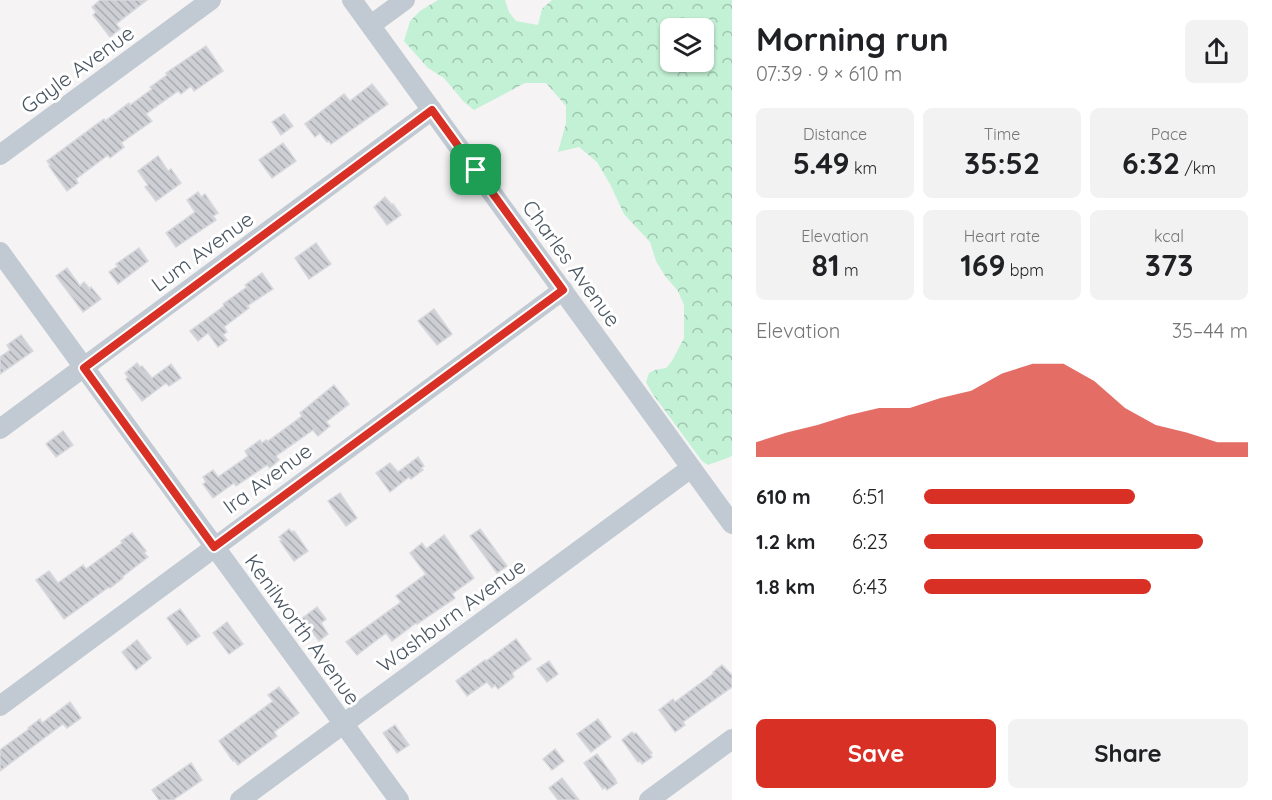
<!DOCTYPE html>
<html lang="en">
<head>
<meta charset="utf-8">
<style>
  :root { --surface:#fff; --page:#f2f2f2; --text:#202124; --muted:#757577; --accent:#d93025 }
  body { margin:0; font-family:Quicksand,sans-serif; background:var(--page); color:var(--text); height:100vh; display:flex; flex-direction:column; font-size:22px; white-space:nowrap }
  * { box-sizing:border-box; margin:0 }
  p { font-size:20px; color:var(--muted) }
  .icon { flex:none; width:33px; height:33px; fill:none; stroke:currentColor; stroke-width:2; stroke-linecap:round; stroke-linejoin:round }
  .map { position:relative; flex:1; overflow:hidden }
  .panel { display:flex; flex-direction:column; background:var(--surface); width:540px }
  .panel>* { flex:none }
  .buttons { position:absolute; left:660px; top:18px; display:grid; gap:12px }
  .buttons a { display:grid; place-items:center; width:54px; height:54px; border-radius:9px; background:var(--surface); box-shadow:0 2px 4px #0004; font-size:30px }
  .pin { position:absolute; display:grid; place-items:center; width:51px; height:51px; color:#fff; margin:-26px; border-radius:12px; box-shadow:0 3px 9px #0006 }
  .round { display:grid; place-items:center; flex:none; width:63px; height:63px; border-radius:9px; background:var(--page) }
  .overview { display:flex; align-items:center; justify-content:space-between; height:102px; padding:0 24px }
  h1 { font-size:33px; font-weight:800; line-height:45px }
  .figures { display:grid; grid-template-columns:repeat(3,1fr); gap:9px; height:102px; padding:6px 24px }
  .figures div { display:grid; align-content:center; border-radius:9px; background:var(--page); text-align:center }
  .figures b { font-size:30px; font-weight:800 }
  .figures small { font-size:16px; font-weight:400 }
  .figures p { font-size:16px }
  .chart { height:168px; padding:12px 24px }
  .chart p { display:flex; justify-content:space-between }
  .chart svg { width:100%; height:108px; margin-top:6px; fill:var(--accent); opacity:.7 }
  .primary-button { display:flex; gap:12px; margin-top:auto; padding:12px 24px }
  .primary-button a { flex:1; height:69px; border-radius:9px; background:var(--accent); color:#fff; font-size:24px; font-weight:800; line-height:69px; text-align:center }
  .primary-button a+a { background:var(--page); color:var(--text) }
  ul { padding:0 24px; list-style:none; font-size:20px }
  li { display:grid; grid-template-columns:96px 72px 1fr; align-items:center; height:45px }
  li i { height:15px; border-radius:8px; background:var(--accent) }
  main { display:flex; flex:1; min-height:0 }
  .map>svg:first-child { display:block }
  .forest { fill:url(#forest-crowns); fill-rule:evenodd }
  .building { fill:url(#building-back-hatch); stroke:#d7d9de; stroke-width:1.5 }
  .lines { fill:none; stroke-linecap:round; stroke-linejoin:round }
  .minor { stroke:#c1cad2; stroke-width:20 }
  .route-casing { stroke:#fff; stroke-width:12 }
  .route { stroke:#d93025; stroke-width:8 }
  .labels { text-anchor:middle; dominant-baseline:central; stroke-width:6; stroke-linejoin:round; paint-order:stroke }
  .street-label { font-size:21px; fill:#4a5661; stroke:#fff }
</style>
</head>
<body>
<main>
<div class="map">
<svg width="732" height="800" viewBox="0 0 732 800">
  <defs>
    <pattern id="forest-crowns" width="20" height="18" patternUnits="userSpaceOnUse" patternTransform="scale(1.5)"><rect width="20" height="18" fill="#c3f1d5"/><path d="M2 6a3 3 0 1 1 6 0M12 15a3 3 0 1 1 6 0" fill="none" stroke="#a0c6b0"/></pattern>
    <pattern id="building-back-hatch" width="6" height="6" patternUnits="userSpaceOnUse" patternTransform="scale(1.5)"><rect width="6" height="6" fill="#cdcfd5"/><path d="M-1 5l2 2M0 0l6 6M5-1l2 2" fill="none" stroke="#a8abb0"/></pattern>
  </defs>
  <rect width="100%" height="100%" fill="#f5f3f3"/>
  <path class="forest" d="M 438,0 L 505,0 L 509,12 L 516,21 L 538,25 L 542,9 L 552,0 L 732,0 L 732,455 L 730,457 L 708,465 L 702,461 L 652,393 L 646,382 L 649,373 L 655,370 L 666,368 L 672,361 L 684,338 L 684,305 L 678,291 L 665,276 L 656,261 L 650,242 L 624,214 L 610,184 L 597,162 L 579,147 L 558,152 L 566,123 L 566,106 L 546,83 L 525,83 L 474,110 L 464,102 L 444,78 L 428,68 L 404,41 L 410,21 L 420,11 ZM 670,28 L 704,28 L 704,62 L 670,62 Z"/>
  <g class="building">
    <path d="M 100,0 L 147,0 L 116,24 L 120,29 L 110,37 L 93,15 L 96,12 L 92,7 Z"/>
    <path d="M 206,46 L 223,71 L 194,91 L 191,86 L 181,94 L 178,91 L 146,114 L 152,121 L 121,143 L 124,147 L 110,158 L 108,155 L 76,179 L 78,183 L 67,191 L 49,166 L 50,165 L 47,161 L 104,119 L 105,121 L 129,103 L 130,105 L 152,89 L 150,87 L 167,75 L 166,73 Z"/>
    <path d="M 372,84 L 388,104 L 331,144 L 329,141 L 327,142 L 320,133 L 315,137 L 305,124 L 344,94 L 350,101 Z"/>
    <path d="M 284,114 L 293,126 L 281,135 L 272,122 Z"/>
    <path d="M 283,143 L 296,161 L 272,178 L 259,160 Z"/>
    <path d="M 158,156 L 168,171 L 171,169 L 181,183 L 156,201 L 145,187 L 148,185 L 138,171 Z"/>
    <path d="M 198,192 L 201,197 L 205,194 L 218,213 L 213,216 L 216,220 L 176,247 L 166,233 L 195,212 L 187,200 Z"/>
    <path d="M 385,197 L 392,205 L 393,204 L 401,215 L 387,225 L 374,207 Z"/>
    <path d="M 316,243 L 331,264 L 309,279 L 295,258 Z"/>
    <path d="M 139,248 L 148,261 L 118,284 L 109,272 L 118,266 L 116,264 Z"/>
    <path d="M 67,268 L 80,286 L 84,282 L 90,289 L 91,287 L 101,299 L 83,312 L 56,276 Z"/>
    <path d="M 262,273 L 273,289 L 247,306 L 249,308 L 224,327 L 227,332 L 223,335 L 227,340 L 218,347 L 208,333 L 198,341 L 190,331 L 224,306 L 223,304 L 247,287 L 245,285 Z"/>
    <path d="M 434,309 L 452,334 L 437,345 L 418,321 Z"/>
    <path d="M 21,335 L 33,351 L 0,374 L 0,357 L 10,350 L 7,345 Z"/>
    <path d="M 137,363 L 140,367 L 142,366 L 152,378 L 171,364 L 181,378 L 169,386 L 166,383 L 142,401 L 126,379 L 128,377 L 125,373 Z"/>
    <path d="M 334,385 L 349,404 L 326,422 L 330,426 L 318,436 L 313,430 L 276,456 L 279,460 L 270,468 L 267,465 L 236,486 L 234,483 L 213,498 L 203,484 L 206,482 L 203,477 L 213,470 L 218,477 L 248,456 L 245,451 L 260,440 L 262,443 L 266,440 L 268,441 L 302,416 L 300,413 Z"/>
    <path d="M 63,431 L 73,445 L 56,457 L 46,444 Z"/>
    <path d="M 418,457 L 424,466 L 421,468 L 423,470 L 411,479 L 409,477 L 390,492 L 376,473 L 390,463 L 398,472 Z"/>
    <path d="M 340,493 L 357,518 L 346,526 L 328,501 Z"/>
    <path d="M 289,529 L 292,532 L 294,531 L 308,551 L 294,561 L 280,541 L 282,540 L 279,537 Z"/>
    <path d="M 480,529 L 507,566 L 497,573 L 470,536 Z"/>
    <path d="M 132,533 L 146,551 L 144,553 L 148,557 L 122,577 L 123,578 L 110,588 L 109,587 L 64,619 L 36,580 L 49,571 L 58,583 L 83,565 L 86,569 L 122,543 L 121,541 Z"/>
    <path d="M 444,535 L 474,578 L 452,594 L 455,598 L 417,624 L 416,623 L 392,641 L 386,633 L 357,655 L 346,642 L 401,602 L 396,596 L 426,574 L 410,553 L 422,543 L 426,549 Z"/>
    <path d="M 317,607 L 326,619 L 321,623 L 328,634 L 319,641 L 310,629 L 308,631 L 300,620 Z"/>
    <path d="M 180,609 L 200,636 L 187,645 L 167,618 Z"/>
    <path d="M 227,622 L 243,644 L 229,654 L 213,633 Z"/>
    <path d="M 516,639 L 531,659 L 512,673 L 514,677 L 498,689 L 495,685 L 492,688 L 487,682 L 467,696 L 456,681 L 485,660 L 486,661 Z"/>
    <path d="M 137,640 L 151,658 L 136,670 L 122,652 Z"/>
    <path d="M 549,661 L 558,674 L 547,682 L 537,669 Z"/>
    <path d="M 722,665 L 732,675 L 732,687 L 683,722 L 685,725 L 675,732 L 659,710 L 673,699 L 675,702 L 714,673 L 713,672 Z"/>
    <path d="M 279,687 L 299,713 L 274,732 L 277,736 L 238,765 L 234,760 L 233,761 L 219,741 L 273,701 L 268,695 Z"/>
    <path d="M 70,702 L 81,718 L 67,728 L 63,724 L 0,771 L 0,750 L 29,729 L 28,728 L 40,719 L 42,723 Z"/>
    <path d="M 598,719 L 611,737 L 591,752 L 577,734 Z"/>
    <path d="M 395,725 L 409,745 L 397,753 L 383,733 Z"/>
    <path d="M 632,732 L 634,734 L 636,733 L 652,753 L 650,754 L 652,757 L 642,764 L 640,761 L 638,762 L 622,740 Z"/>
    <path d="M 555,749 L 564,761 L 552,770 L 543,759 Z"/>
    <path d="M 597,754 L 616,780 L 615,781 L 617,783 L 607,790 L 605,787 L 603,789 L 584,763 Z"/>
    <path d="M 191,763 L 202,780 L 173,800 L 159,800 L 152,790 Z"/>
    <path d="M 562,778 L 579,800 L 558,800 L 549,788 Z"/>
  </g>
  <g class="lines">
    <g class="minor">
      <path d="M 352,0 L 732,524"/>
      <path d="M 371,25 L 405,0"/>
      <path d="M 0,155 L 211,0"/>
      <path d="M 0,252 L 399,800"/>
      <path d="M 0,429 L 432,110"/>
      <path d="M 0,706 L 563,290"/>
      <path d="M 240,800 L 691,468"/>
      <path d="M 649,800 L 732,739"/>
    </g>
  </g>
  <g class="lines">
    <g class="route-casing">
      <path id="route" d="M 432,110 L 563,290 L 214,547 L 84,368 Z"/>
    </g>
    <use href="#route" class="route"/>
  </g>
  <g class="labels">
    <g class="street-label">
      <text transform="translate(77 69) rotate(-36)">Gayle Avenue</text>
      <text transform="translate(202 251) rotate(-36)">Lum Avenue</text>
      <text transform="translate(572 263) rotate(54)">Charles Avenue</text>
      <text transform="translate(267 478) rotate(-36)">Ira Avenue</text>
      <text transform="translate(451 615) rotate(-36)">Washburn Avenue</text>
      <text transform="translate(303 629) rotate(54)">Kenilworth Avenue</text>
    </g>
  </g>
</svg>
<div class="buttons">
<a><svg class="icon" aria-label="layers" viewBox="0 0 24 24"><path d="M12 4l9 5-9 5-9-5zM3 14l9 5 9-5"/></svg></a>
</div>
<div class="pin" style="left:476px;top:170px;background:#1e9e55"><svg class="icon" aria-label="arrive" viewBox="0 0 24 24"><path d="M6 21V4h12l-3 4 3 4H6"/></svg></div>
</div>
<section class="panel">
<div class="overview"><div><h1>Morning run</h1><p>07:39 · 9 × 610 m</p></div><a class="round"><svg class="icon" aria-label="share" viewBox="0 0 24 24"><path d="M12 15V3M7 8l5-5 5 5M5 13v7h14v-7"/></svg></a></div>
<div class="figures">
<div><p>Distance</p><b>5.49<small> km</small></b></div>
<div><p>Time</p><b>35:52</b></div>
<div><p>Pace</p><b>6:32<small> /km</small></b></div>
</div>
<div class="figures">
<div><p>Elevation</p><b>81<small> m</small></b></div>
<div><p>Heart rate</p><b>169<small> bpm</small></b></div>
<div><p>kcal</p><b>373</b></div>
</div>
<div class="chart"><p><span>Elevation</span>35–44 m</p>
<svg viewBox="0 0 160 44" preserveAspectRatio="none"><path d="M0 44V38L10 34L20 31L30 27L40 24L50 24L60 20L70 17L80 10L90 6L100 6L110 13L120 24L130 31L140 34L150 38L160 38V44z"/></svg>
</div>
<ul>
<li><b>610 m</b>6:51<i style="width:65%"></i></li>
<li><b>1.2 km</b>6:23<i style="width:86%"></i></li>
<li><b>1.8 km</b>6:43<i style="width:70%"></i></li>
</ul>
<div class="primary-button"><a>Save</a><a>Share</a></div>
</section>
</main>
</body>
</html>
